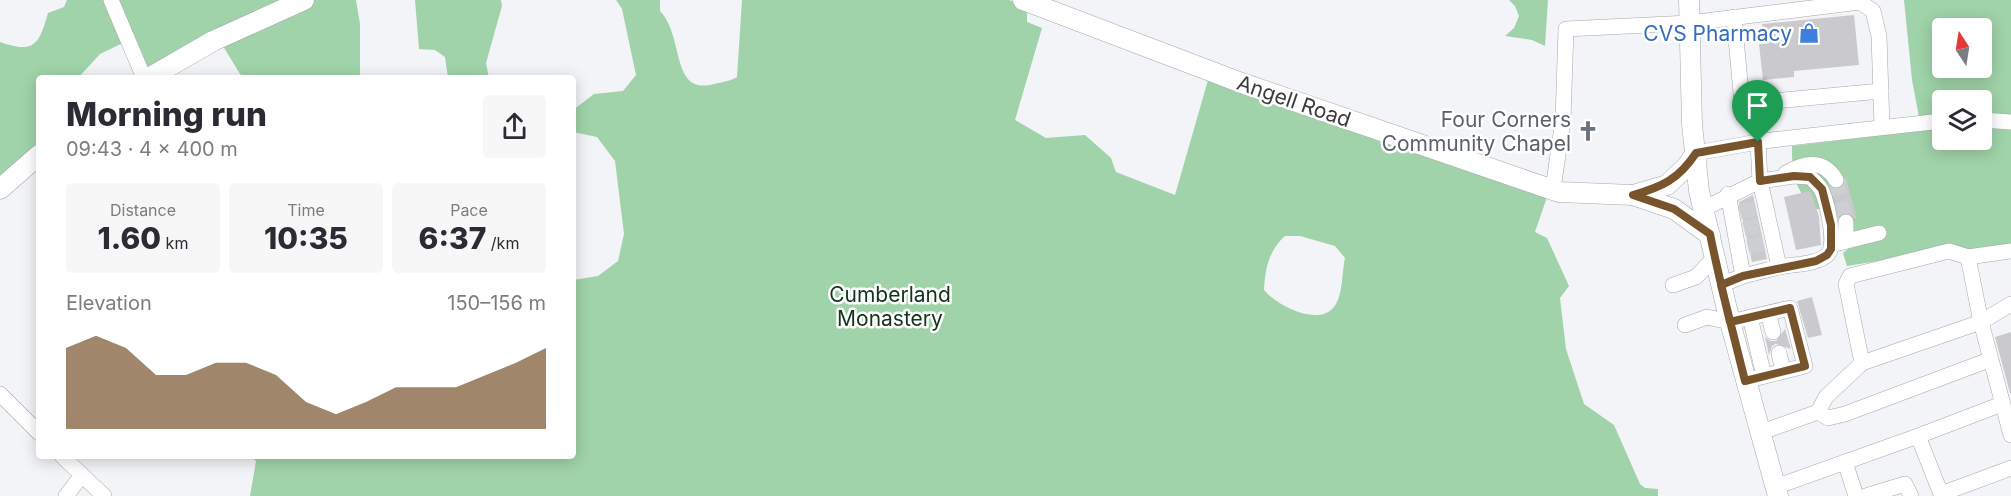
<!DOCTYPE html>
<html lang="en">
<head>
<meta charset="utf-8">
<style>
  :root { --surface:#fff; --page:#f7f7f7; --text:#2b2b33; --muted:#7c7c81; --accent:#78542d }
  body { margin:0; font-family:Inter,sans-serif; background:var(--page); color:var(--text); height:100vh; display:flex; flex-direction:column; font-size:22px; white-space:nowrap }
  * { box-sizing:border-box; margin:0 }
  p { font-size:20px; color:var(--muted) }
  .icon { flex:none; width:33px; height:33px; fill:none; stroke:currentColor; stroke-width:2; stroke-linecap:round; stroke-linejoin:round }
  .map { position:relative; flex:1; overflow:hidden }
  .panel { position:absolute; left:36px; top:75px; width:540px; height:384px; display:flex; flex-direction:column; background:var(--surface); border-radius:6px; box-shadow:0 3px 15px #0003 }
  .panel>* { flex:none }
  .needle { width:39px; rotate:348deg }
  .tools { position:absolute; left:1932px; top:18px; display:grid; gap:12px }
  .tools a { display:grid; place-items:center; width:60px; height:60px; border-radius:6px; background:var(--surface); box-shadow:0 3px 15px #0003; font-size:30px }
  .pin { position:absolute; display:grid; place-items:center; width:51px; height:51px; color:#fff; margin:-62px -26px; border-radius:50% 50% 50% 0; rotate:-45deg; box-shadow:0 0 6px #0007 }
  .pin .icon { rotate:45deg }
  .round { display:grid; place-items:center; flex:none; width:63px; height:63px; border-radius:6px; background:var(--page) }
  .headline { display:flex; align-items:center; justify-content:space-between; height:102px; padding:0 30px }
  h1 { font-size:33px; font-weight:800; line-height:45px }
  .metrics { display:grid; grid-template-columns:repeat(3,1fr); gap:9px; height:102px; padding:6px 30px }
  .metrics div { display:grid; align-content:center; border-radius:6px; background:var(--page); text-align:center }
  .metrics b { font-size:30px; font-weight:800 }
  .metrics small { font-size:16px; font-weight:400 }
  .metrics p { font-size:16px }
  .chart { height:168px; padding:12px 30px }
  .chart p { display:flex; justify-content:space-between }
  .chart svg { width:100%; height:108px; margin-top:6px; fill:var(--accent); opacity:.7 }
  .map>svg:first-child { display:block }
  .green { fill:#a0d3a9; fill-rule:evenodd }
  .building { fill:#cacace }
  .lines { fill:none; stroke-linecap:round; stroke-linejoin:round }
  .minor-tunnel { stroke:#cecfd2; stroke-width:15; stroke-dasharray:15 8; stroke-linecap:butt }
  .minor-casing { stroke:#a6a7aa; stroke-width:16 }
  .major-casing { stroke:#a6a7aa; stroke-width:21 }
  .minor { stroke:#fff; stroke-width:15 }
  .major { stroke:#fff; stroke-width:20 }
  .route-casing { stroke:#fff; stroke-width:12 }
  .route { stroke:#78542d; stroke-width:8 }
  .labels { text-anchor:middle; dominant-baseline:central; stroke-width:5; stroke-linejoin:round; paint-order:stroke }
  .shop-label { font-size:21px; fill:#366cbe; stroke:#fff; text-anchor:end }
  .street-label { font-size:21px; fill:#3c3c3d; stroke:#fff }
  .worship-label { font-size:21px; fill:#5b616d; stroke:#fff; text-anchor:end }
  .park-label { font-size:21px; fill:#12341b; stroke:#fff }
</style>
</head>
<body>
<div class="map">
<svg width="2011" height="496" viewBox="0 0 2011 496">
  <rect width="100%" height="100%" fill="#f3f4f7"/>
  <g class="green">
    <path d="M 67,0 L 356,0 L 360,24 L 360,78 L 245,78 L 240,74 L 223,46 L 146,78 L 127,41 L 100,54 L 78,78 L 39,78 L 39,157 L 0,194 L 0,42 C 34,54 39,45 48,13 L 64,7 Z"/>
    <path d="M 415,0 L 501,0 L 502,6 L 486,63 L 489,78 L 448,78 L 445,57 L 435,50 L 419,49 Z"/>
    <path d="M 616,0 L 660,0 L 660,11 C 685,37 670,96 714,84 C 722,82 731,81 737,77 L 742,0 L 1009,0 L 1027,6 L 1027,22 L 1042,28 L 1015,120 L 1046,138 L 1085,135 L 1111,158 L 1116,172 L 1175,195 L 1210,73 L 1547,197 L 1535,232 L 1547,238 L 1569,286 L 1560,298 L 1566,349 L 1584,404 L 1614,425 L 1640,484 L 1645,488 L 1658,489 L 1658,496 L 250,496 L 256,461 L 250,456 L 573,456 L 573,280 L 598,276 L 618,261 L 624,234 L 615,161 L 597,137 L 573,132 L 573,110 L 594,94 L 623,91 L 636,75 L 622,9 ZM 1285,236 L 1300,236 L 1335,246 L 1345,258 C 1342,271 1343,292 1336,304 C 1322,329 1277,306 1264,290 C 1265,269 1269,250 1285,236 Z"/>
    <path d="M 1509,0 L 1548,0 L 1545,46 L 1532,40 L 1505,36 L 1514,28 L 1519,16 L 1515,6 Z"/>
    <path d="M 1904,0 L 2011,0 L 2011,246 L 1928,253 L 1847,266 L 1843,253 L 1848,249 L 1841,210 L 1813,209 C 1794,186 1792,175 1792,146 L 1918,131 L 1921,128 L 1912,80 ZM 1942,28 L 1982,28 L 1982,68 L 1942,68 ZM 1942,100 L 1982,100 L 1982,140 L 1942,140 Z"/>
  </g>
  <g class="building">
    <path d="M 1854,15 L 1859,65 L 1794,71 L 1794,77 L 1763,80 L 1759,44 L 1764,44 L 1762,24 Z"/>
    <path d="M 1845,178 L 1846,178 L 1857,220 L 1847,212 L 1839,216 L 1831,189 L 1842,188 Z"/>
    <path d="M 1810,191 L 1819,216 L 1821,245 L 1796,250 L 1784,197 Z"/>
    <path d="M 1753,195 L 1767,259 L 1752,262 L 1739,202 Z"/>
    <path d="M 1812,297 L 1822,335 L 1808,338 L 1797,301 Z"/>
    <path d="M 1785,329 L 1791,349 L 1776,344 L 1772,346 L 1769,355 L 1765,337 L 1770,341 L 1776,341 Z"/>
    <path d="M 2011,332 L 2011,393 L 2010,393 L 1995,337 Z"/>
  </g>
  <g class="lines">
    <g class="minor-tunnel">
      <path d="M 1836,180 L 1846,222"/>
      <path d="M 1740,212 L 1757,208"/>
      <path d="M 1744,229 L 1761,225"/>
      <path d="M 1748,247 L 1765,243"/>
    </g>
    <g class="minor-casing">
      <g id="minor">
        <path d="M 111,0 L 144,78"/>
        <path d="M 1734,17 L 1742,104 L 1881,91"/>
        <path d="M 1982,120 L 2011,122"/>
        <path d="M 1696,153 L 1763,141 L 1942,121"/>
        <path d="M 1786,173 C 1805,162 1824,159 1836,180"/>
        <path d="M 1553,189 L 1563,120 L 1566,29 L 1689,23 L 1860,2 L 1873,11 L 1879,36 L 1882,127"/>
        <path d="M 1703,209 L 1760,181 L 1758,142"/>
        <path d="M 1846,241 L 1846,222"/>
        <path d="M 1831,245 L 1879,233"/>
        <path d="M 1968,257 L 1981,322 L 2011,304"/>
        <path d="M 1743,276 L 1779,267 L 1760,181 L 1794,176 L 1810,177 C 1814,181 1820,186 1822,191 C 1827,203 1837,244 1828,254 C 1818,265 1793,264 1779,267"/>
        <path d="M 1673,285 L 1696,277 L 1715,257"/>
        <path d="M 1721,285 L 1743,276 L 1728,194"/>
        <path d="M 1768,313 L 1773,332"/>
        <path d="M 1750,317 L 1764,376"/>
        <path d="M 1685,325 L 1707,317 L 1730,322 L 1790,308 L 1805,366 L 1745,381"/>
        <path d="M 1779,353 L 1783,371"/>
        <path d="M 1862,363 L 1846,284 L 1850,276 L 1949,251 L 1968,257 L 2011,251"/>
        <path d="M 0,394 L 39,433"/>
        <path d="M 1818,412 L 1828,418 L 1845,414 L 1989,360"/>
        <path d="M 1759,433 L 1818,412 L 1826,397 L 1862,363 L 1981,322 L 2011,435"/>
        <path d="M 1918,436 L 2002,404"/>
        <path d="M 62,456 L 104,496"/>
        <path d="M 1845,462 L 1856,496"/>
        <path d="M 1775,487 L 1918,436 L 1941,494 L 2011,468"/>
        <path d="M 66,496 L 82,475"/>
        <path d="M 1866,496 L 1905,484 L 1911,496"/>
      </g>
    </g>
    <g class="major-casing">
      <g id="major">
        <path d="M 1023,0 L 1239,82 L 1559,192 L 1633,195 L 1667,185 L 1687,166 L 1696,153"/>
        <path d="M 1689,0 L 1692,124 L 1699,191 L 1730,322 L 1778,496"/>
        <path d="M 149,78 L 213,41 L 304,0"/>
        <path d="M 0,189 L 39,155"/>
        <path d="M 1633,195 L 1674,209 L 1710,235"/>
      </g>
    </g>
    <use href="#minor" class="minor"/>
    <use href="#major" class="major"/>
  </g>
  <g class="lines">
    <g class="route-casing">
      <path id="route" d="M 1758,142 L 1696,153 C 1679,179 1662,187 1633,195 L 1674,209 L 1710,234 C 1716,264 1723,293 1730,322 L 1790,308 L 1805,366 L 1745,381 L 1721,285 L 1743,276 L 1816,261 L 1827,255 L 1831,249 L 1831,225 L 1822,189 L 1810,177 L 1794,176 L 1760,181 L 1758,142"/>
    </g>
    <use href="#route" class="route"/>
  </g>
  <defs>
    <g id="shop-bare" transform="scale(1.62)"><path d="M-5-2.5h2.3a2.7 3.5 0 0 1 5.4 0H5L5.5 6h-11ZM-1.5-2.5h3a1.5 2.3 0 0 0-3 0Z" fill="#3f7fe0" stroke="#fff" stroke-width="2.5" paint-order="stroke"/></g>
    <g id="church-bare" transform="scale(1.62)"><path d="M-1.2-6h2.4v3.5h3.3v2.4h-3.3V6h-2.4V-.1h-3.3v-2.4h3.3Z" fill="#6b7280" stroke="#fff" stroke-width="2.5" paint-order="stroke"/></g>
  </defs>
  <g fill-rule="evenodd">
    <use href="#shop-bare" x="1809" y="33"/>
    <use href="#church-bare" x="1588" y="131"/>
  </g>
  <g class="labels">
    <g class="shop-label">
      <text x="1792" y="33">CVS Pharmacy</text>
    </g>
    <g class="street-label">
      <text transform="translate(1294 101) rotate(19)">Angell Road</text>
    </g>
    <g class="worship-label">
      <text x="1571" y="119">Four Corners<tspan x="1571" dy="24">Community Chapel</tspan></text>
    </g>
    <g class="park-label">
      <text x="890" y="294">Cumberland<tspan x="890" dy="24">Monastery</tspan></text>
    </g>
  </g>
</svg>
<div class="tools">
<a><svg class="needle" viewBox="-14 -14 28 28"><path d="M0-13l5 13h-10z" fill="#e53935"/><path d="M0 13l5-13h-10z" fill="#7c7c81"/></svg></a>
<a><svg class="icon" aria-label="layers" viewBox="0 0 24 24"><path d="M12 4l9 5-9 5-9-5zM3 14l9 5 9-5"/></svg></a>
</div>
<div class="pin" style="left:1758px;top:142px;background:#1e9e55"><svg class="icon" aria-label="arrive" viewBox="0 0 24 24"><path d="M6 21V4h12l-3 4 3 4H6"/></svg></div>
<section class="panel">
<div class="headline"><div><h1>Morning run</h1><p>09:43 · 4 × 400 m</p></div><a class="round"><svg class="icon" aria-label="share" viewBox="0 0 24 24"><path d="M12 15V3M7 8l5-5 5 5M5 13v7h14v-7"/></svg></a></div>
<div class="metrics">
<div><p>Distance</p><b>1.60<small> km</small></b></div>
<div><p>Time</p><b>10:35</b></div>
<div><p>Pace</p><b>6:37<small> /km</small></b></div>
</div>
<div class="chart"><p><span>Elevation</span>150–156 m</p>
<svg viewBox="0 0 160 44" preserveAspectRatio="none"><path d="M0 44V11L10 6L20 11L30 22L40 22L50 17L60 17L70 22L80 33L90 38L100 33L110 27L120 27L130 27L140 22L150 17L160 11V44z"/></svg>
</div>
</section>
</div>
</body>
</html>
